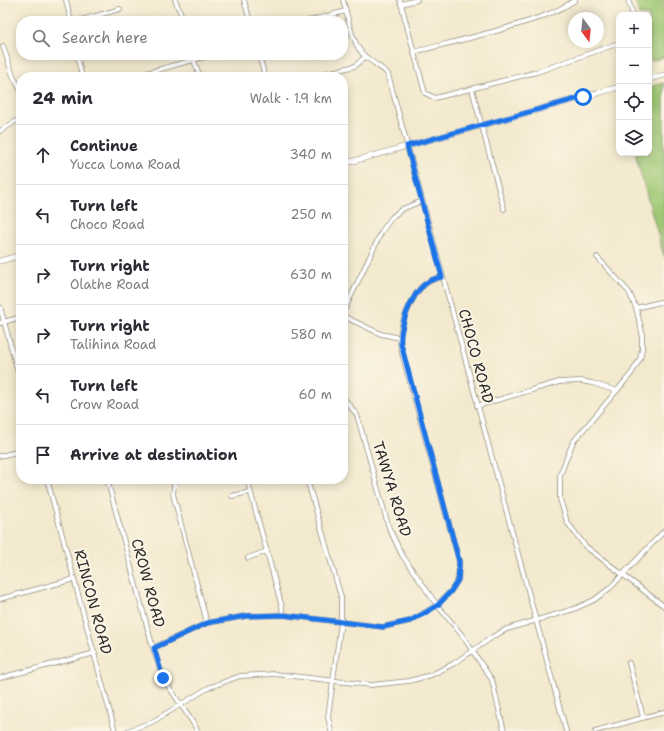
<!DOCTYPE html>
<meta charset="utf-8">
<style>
:root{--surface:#fff;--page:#f7f7f7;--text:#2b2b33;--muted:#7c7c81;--line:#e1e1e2}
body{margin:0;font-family:"Shantell Sans",sans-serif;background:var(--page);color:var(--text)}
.controls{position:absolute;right:12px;top:12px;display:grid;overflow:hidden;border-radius:8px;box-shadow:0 2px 10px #0003}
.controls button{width:36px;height:36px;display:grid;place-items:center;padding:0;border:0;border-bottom:1px solid var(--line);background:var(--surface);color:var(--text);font:20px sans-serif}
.compass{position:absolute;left:568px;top:12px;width:36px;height:36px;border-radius:50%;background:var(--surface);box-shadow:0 2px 10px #0003;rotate:165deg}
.stop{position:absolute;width:12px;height:12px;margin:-9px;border:3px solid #1a73e8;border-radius:50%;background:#fff}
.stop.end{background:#1a73e8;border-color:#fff;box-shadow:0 1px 4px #0008}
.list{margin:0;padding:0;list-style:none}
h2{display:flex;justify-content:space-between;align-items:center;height:52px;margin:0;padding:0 16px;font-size:17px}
h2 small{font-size:13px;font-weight:400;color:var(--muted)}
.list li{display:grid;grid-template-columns:26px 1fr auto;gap:12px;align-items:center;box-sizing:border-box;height:60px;padding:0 16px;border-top:1px solid var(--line)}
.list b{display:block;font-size:15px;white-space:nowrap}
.list p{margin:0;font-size:13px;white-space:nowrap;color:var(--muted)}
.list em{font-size:13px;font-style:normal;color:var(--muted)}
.icon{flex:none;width:22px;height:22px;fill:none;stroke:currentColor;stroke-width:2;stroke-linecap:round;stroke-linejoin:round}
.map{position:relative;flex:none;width:664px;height:731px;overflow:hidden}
.search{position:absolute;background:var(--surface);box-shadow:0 2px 10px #0003;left:16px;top:16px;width:332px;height:44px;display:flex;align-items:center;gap:10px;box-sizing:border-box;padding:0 14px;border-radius:16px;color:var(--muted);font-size:15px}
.panel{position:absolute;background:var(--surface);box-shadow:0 2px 10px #0003;left:16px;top:72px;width:332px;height:412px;border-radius:16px}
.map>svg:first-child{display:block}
</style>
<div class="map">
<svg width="664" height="731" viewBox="0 0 664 731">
<rect width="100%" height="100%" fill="#fcf5e5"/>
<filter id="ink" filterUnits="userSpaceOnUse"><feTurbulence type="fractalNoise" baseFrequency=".025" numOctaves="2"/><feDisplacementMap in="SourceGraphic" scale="8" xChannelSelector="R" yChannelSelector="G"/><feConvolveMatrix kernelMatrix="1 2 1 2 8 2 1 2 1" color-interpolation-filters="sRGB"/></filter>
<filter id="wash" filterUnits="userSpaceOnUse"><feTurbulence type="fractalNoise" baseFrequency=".012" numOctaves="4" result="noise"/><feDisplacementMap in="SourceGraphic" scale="16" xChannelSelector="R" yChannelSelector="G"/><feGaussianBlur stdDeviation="0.9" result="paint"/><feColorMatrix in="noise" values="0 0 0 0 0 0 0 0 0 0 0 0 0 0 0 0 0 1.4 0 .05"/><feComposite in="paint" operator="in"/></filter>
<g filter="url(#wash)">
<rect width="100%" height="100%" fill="#f3e9ce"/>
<g fill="#9fc874" stroke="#657a50">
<polygon points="635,0 664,0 664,57 651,61 649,54 649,15 639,15"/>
<polygon points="664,83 664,256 635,153 649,153 649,87"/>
</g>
</g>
<g filter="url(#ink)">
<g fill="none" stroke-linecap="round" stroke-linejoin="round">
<defs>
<g id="minor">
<polyline points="66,0 71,21"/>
<polyline points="175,0 184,21"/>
<polyline points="244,0 250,21"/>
<path d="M 343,0 C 348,17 352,46 366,57 C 373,63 381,67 388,74 L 566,731"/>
<polyline points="400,0 425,93 435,98 537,72 619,43"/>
<polyline points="628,0 633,15"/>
<polyline points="401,4 417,0"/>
<polyline points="78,21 120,9"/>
<polyline points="308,21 346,11"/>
<polyline points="3,46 13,76 21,91"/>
<path d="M 414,52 C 445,44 476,37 506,28 C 530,21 555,14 575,0"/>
<polyline points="77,55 82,77"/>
<polyline points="192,55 200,77"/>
<polyline points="259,55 265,77"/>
<polyline points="319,75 355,66 365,57"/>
<polyline points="132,77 211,55"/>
<polyline points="472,89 504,209"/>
<polyline points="0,131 21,118"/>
<polyline points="597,257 629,292 636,308 642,332 642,349 640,359 631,374 573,442 560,475 560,499 567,522 585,546 664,606"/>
<polyline points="0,307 21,383"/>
<polyline points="636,308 664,301"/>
<polyline points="343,313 382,231 392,217 402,209 422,201"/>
<polyline points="343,316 381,334 400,338"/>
<polyline points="0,323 21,317"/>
<polyline points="343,397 357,415 389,528 402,555 437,605 462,635 492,680 504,731"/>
<polyline points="477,406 559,382 581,381 592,383 617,391"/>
<polyline points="0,456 21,451"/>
<polyline points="47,479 115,731"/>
<polyline points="107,479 153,648 163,678 195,726 197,731"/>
<polyline points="175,479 173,494 207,623"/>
<polyline points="247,479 282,607 283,615"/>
<polyline points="307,479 341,597 341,622 328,717 331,731"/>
<polyline points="232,496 250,492"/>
<polyline points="248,558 267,551"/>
<polyline points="0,599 74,579"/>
<path d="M 153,648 L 207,623 L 246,616 L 283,615 L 383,627 L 410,621 L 437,605 L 451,591 L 458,580 L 459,567 L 459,561 L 402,353 C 401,348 400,342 400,337 C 401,322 413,293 425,284 C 430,280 436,278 442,277"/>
<polyline points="629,663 643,717"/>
<polyline points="0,678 95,653"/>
<polyline points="127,731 152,722 208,688 240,676 275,674 371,685 409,681 431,675 453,664 494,636 507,629 574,609 594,600 610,588 664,531"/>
<polyline points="595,731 664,712"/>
</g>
<g id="major">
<polyline points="649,79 664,75"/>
<polyline points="343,164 619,87"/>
<polyline points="0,261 21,255"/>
</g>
</defs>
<use href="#minor" stroke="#8f8a7c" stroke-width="5.5"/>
<use href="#major" stroke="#8f8a7c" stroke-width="6"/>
<use href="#minor" stroke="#fff" stroke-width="4"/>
<use href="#major" stroke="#fff" stroke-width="5"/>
</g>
</g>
<g fill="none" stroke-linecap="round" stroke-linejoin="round" filter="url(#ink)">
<path stroke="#1a73e8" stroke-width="5" d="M 163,678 L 154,648 L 207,623 L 246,616 L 283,615 L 383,627 L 410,621 L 423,614 L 438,605 L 451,591 L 458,580 L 459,567 L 459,561 L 401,344 C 399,327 411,295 425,284 C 430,280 436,278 442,277 L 407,146 L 583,97"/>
</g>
<g text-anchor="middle" stroke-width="4" stroke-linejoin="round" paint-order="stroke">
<g font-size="15" fill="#2b2b2b" stroke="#fcf5e5">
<text transform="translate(476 356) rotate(75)" y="5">CHOCO ROAD</text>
<text transform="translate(392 489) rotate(73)" y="5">TAWYA ROAD</text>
<text transform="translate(148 583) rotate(75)" y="5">CROW ROAD</text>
<text transform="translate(93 602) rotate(75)" y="5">RINCON ROAD</text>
</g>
</g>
</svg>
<div class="controls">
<button>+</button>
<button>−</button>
<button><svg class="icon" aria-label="locate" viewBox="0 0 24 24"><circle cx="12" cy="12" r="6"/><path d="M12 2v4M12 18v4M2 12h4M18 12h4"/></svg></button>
<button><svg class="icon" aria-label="layers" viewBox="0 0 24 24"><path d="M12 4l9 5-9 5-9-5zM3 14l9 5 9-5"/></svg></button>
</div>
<svg class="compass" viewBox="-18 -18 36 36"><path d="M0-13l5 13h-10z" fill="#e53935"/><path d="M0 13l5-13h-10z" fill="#7c7c81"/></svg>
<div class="stop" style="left:583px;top:97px"></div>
<div class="stop end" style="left:163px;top:678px"></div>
<div class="search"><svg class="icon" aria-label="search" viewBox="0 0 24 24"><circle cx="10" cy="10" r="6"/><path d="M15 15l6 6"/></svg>Search here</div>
<section class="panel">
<h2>24 min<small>Walk · 1.9 km</small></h2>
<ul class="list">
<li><svg class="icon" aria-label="ahead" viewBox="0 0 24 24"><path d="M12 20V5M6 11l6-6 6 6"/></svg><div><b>Continue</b><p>Yucca Loma Road</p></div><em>340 m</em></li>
<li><svg class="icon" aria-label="left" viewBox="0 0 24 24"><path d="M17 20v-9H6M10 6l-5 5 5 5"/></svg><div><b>Turn left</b><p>Choco Road</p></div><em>250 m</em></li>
<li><svg class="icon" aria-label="right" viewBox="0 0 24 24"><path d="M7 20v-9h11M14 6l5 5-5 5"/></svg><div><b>Turn right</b><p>Olathe Road</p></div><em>630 m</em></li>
<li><svg class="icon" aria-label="right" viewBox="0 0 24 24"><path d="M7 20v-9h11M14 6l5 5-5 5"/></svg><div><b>Turn right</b><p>Talihina Road</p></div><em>580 m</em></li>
<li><svg class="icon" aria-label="left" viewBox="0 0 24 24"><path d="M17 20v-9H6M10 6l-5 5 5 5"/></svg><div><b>Turn left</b><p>Crow Road</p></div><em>60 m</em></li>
<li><svg class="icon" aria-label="arrive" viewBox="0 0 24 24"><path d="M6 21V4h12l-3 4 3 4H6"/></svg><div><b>Arrive at destination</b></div></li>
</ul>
</section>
</div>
